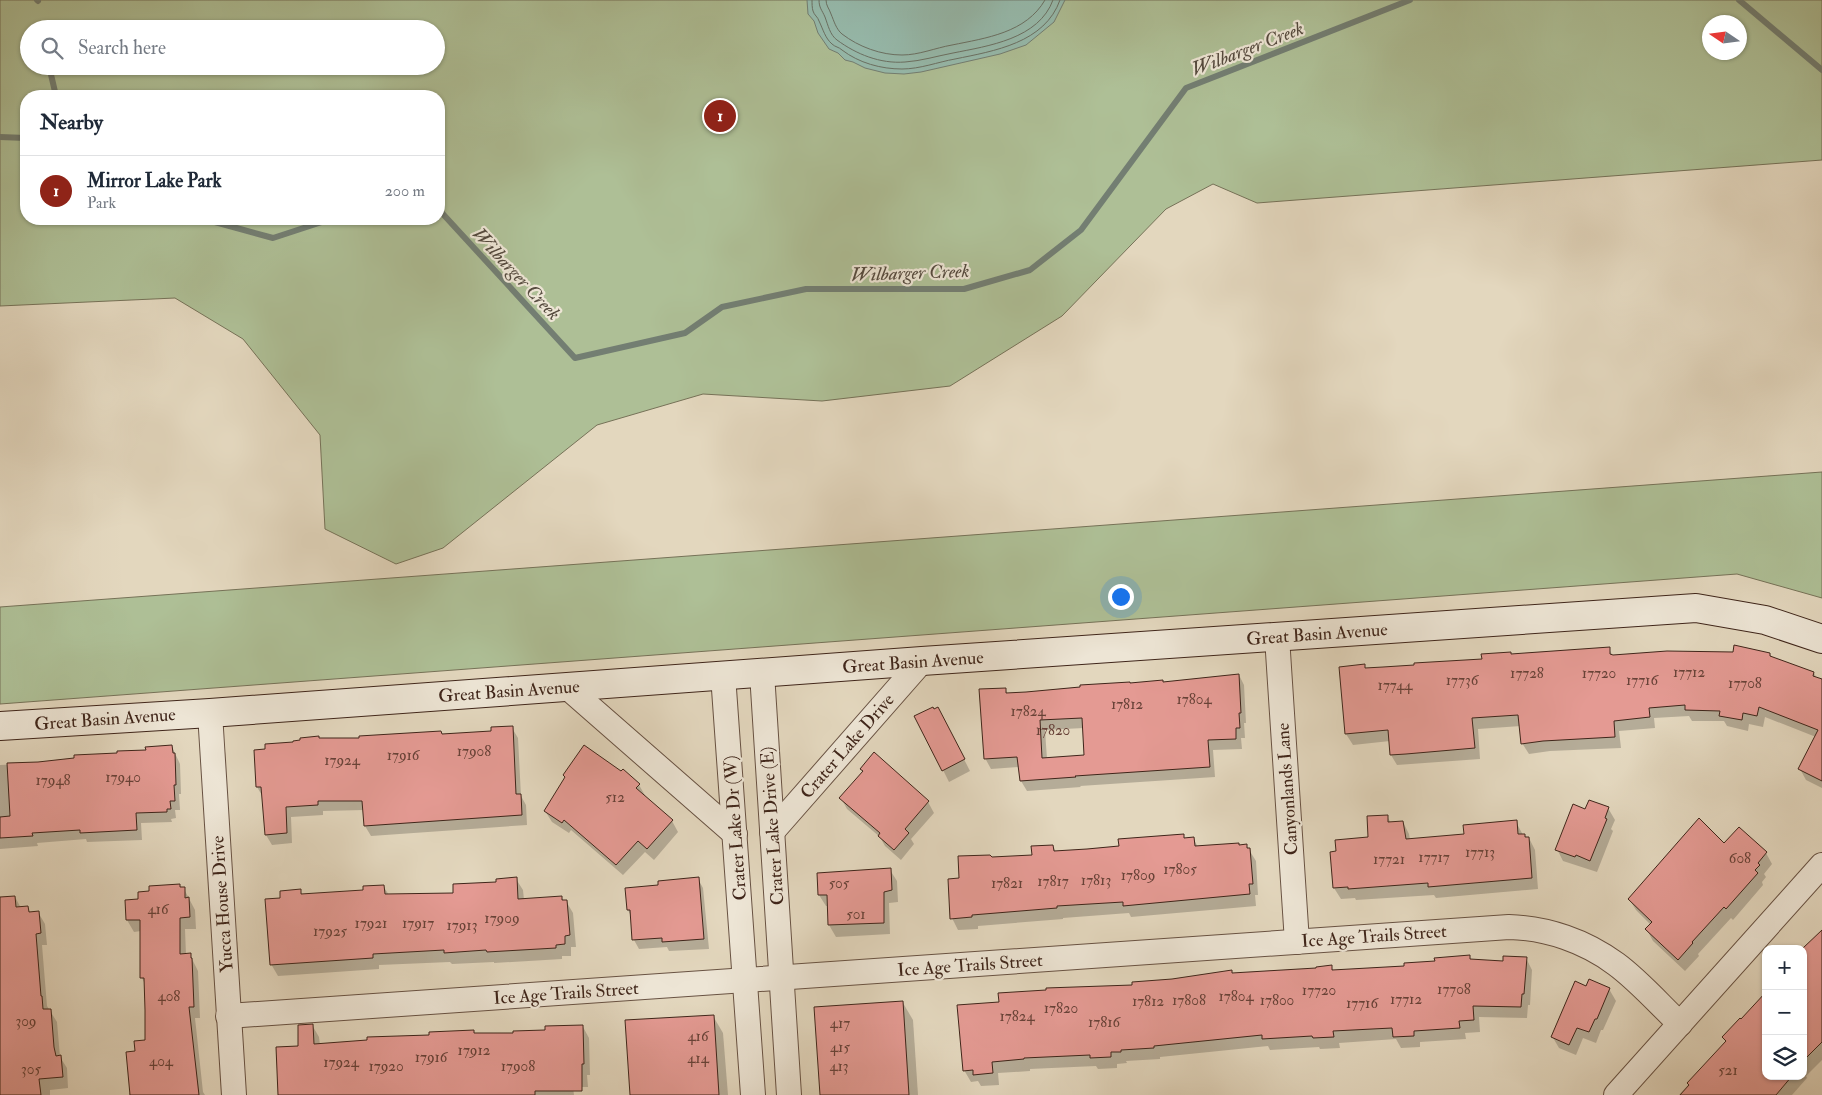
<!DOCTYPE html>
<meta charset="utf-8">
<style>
:root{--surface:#fff;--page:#f2f2f3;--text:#1f2937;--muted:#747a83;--line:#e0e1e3;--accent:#8f2418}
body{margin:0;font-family:"IM FELL Double Pica",serif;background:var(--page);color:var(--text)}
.controls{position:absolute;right:15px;bottom:15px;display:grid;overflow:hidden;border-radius:10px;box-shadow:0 1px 4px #0004}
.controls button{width:45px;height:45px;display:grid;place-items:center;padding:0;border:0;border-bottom:1px solid var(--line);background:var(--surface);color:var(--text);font:25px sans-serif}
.compass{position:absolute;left:1702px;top:15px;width:45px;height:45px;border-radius:50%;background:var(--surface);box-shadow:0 1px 4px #0004;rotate:283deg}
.you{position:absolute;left:1120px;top:596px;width:18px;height:18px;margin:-12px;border:4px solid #fff;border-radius:50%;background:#1a73e8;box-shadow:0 0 0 8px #1a73e833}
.badge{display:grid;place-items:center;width:32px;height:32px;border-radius:50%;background:var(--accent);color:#fff;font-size:16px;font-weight:700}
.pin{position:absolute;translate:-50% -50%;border:2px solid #fff;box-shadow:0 1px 5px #0006}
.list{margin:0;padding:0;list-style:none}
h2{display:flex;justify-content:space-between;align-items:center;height:65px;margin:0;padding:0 20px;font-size:21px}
h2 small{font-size:16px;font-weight:400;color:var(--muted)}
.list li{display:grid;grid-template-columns:32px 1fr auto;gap:15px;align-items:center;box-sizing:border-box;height:70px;padding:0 20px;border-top:1px solid var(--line)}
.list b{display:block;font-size:19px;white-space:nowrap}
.list p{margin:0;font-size:16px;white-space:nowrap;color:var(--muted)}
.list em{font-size:16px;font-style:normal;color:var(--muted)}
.icon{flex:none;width:28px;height:28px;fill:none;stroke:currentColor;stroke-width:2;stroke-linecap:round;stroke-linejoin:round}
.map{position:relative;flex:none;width:1822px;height:1095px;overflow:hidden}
.search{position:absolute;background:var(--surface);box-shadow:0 1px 4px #0004;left:20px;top:20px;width:425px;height:55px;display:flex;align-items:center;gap:12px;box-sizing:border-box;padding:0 18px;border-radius:28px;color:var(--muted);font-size:19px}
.panel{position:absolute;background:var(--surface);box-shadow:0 1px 4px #0004;left:20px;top:90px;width:425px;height:135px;border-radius:20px}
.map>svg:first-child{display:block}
</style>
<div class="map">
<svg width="1822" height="1095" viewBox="0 0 1822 1095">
<rect width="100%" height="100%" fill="#e3d7be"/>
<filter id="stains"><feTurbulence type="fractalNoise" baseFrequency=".004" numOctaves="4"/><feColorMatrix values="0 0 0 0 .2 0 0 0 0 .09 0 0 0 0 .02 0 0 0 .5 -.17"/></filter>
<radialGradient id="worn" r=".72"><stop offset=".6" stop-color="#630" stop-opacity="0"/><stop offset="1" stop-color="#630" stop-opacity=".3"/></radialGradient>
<g fill="#aebf96" stroke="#767258" fill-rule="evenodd">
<path d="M 0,0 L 1822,0 L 1822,160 L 1257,203 L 1213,184 L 1166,209 L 1062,316 L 950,386 L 822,401 L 703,394 L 597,425 L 443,548 L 396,564 L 325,529 L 320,435 L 243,339 L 175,298 L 0,306 ZM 1710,22 L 1740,22 L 1740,52 L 1710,52 ZM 29,29 L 436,29 L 436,66 L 29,66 ZM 26,96 L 439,96 L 439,219 L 26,219 Z"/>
<polygon points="1822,472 1822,598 1737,574 0,704 0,607"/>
</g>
<polygon fill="#96baac" stroke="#737e72" points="807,0 1065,0 1054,22 1026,45 1000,54 921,72 904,74 885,73 865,68 853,62 845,60 838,53 829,49 818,33 814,21 808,14"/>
<g fill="#0003" fill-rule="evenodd">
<polygon points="1609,649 1613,656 1770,654 1772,659 1814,673 1817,679 1822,680 1822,788 1806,780 1800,769 1816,737 1765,717 1763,727 1749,724 1748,731 1727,726 1724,721 1692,721 1689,716 1654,718 1655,728 1619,731 1621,748 1550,751 1529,754 1522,743 1521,726 1478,729 1480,759 1397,765 1391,755 1390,741 1353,745 1346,734 1364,665 1366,669 1483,660 1511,655"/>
<path d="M 1239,675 L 1244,685 L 1246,723 L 1244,723 L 1245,738 L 1241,738 L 1242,749 L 1213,750 L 1215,777 L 1080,786 L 1081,787 L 1027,791 L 1021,781 L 1019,767 L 991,769 L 985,758 L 1005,689 L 1008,694 L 1163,683 ZM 1084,728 L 1086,756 L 1047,759 L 1045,730 Z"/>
<polygon points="934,711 944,720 970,771 949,782 943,770"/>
<polygon points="512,728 518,738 521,796 526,805 527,825 371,836 365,826 364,810 323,811 323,815 291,817 292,843 272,845 266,835 263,797 257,787 319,740 493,732"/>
<polygon points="172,747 180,764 181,794 179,794 180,810 175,810 176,818 171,819 172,822 141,823 142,840 87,842 86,839 37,843 38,846 0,849 0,765 38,763"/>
<polygon points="874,754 928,802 934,813 911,839 914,844 901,860 885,846 880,837 847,809 841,798 863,773 861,769"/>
<polygon points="623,771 639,785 646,797 672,821 678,832 654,860 645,852 623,875 571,830 569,833 552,822 545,811 566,779 564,775 621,773"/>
<polygon points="1608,808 1615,820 1611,829 1613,831 1597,872 1563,861 1557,849 1586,811"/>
<polygon points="1387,816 1391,823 1403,822 1409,834 1410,840 1465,836 1516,822 1523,835 1529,838 1535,850 1538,889 1436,898 1434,895 1356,900 1355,898 1341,899 1334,888"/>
<polygon points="1183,836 1185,839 1193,838 1198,847 1246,845 1256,861 1258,895 1255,895 1256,906 1131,917 1129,913 1063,918 1063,919 978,926 978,929 958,930 952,918 961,879 992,858 1033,856 1053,846 1056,852 1120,847"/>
<polygon points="1724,845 1766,853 1772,864 1764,874 1766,877 1762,882 1763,885 1733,920 1731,918 1698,954 1699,956 1685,971 1653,941 1647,930 1651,925 1636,910 1629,899"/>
<polygon points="890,870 897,881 898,902 889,903 890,934 836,937 829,925 828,906 826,906 819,895"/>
<polygon points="516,879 523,890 524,900 561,897 564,901 566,901 573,913 576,947 571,947 571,956 562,956 562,959 494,963 494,962 452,964 450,962 379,965 379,969 278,976 271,964 282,899 300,891 303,895 364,892 383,886 389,895 455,894"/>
<polygon points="698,879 703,888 709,949 669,951 667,947 639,949 634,940 631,916 628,910 626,889 660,886"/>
<polygon points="180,886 182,889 184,889 195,910 196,929 185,929 186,955 190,955 198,971 200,1018 195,1018 203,1092 205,1095 129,1095 129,1093 131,1093 137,1053 147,1041 145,984 142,978 141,931 134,932 127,920 139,901"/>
<polygon points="15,897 21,908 28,908 30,913 38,912 45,924 47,945 42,945 47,1006 57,1022 60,1057 67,1068 68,1088 50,1090 50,1095 0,1095 0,898"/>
<polygon points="1822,933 1822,1060 1806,1076 1807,1078 1792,1095 1679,1095 1726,1042 1723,1037 1766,1076 1803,1076 1803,957"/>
<polygon points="1469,957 1472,961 1504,963 1526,958 1532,970 1530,1005 1528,1005 1527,1018 1479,1017 1480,1032 1465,1033 1466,1039 1420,1042 1420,1047 1401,1048 1396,1039 1339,1043 1340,1048 1320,1049 1319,1047 1270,1050 1268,1046 1160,1057 1160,1059 1126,1061 1127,1063 1117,1064 1117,1068 1098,1069 1096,1066 1030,1069 1030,1071 998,1073 999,1085 981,1086 978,1081 971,1082 964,1070 1000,1003 1231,971 1233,974 1317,969 1331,967 1334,971 1366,970 1436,963"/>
<polygon points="1587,988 1609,989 1616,1001 1603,1030 1601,1030 1596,1043 1583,1038 1576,1055 1559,1048 1552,1036"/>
<polygon points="903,1003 913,1020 918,1095 822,1095"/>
<polygon points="713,1016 723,1033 728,1095 631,1095"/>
<polygon points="312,1025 319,1037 320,1045 475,1035 514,1034 583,1027 589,1038 590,1075 587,1075 588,1087 573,1087 574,1095 280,1095 300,1047"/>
</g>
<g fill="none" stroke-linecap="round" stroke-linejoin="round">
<g stroke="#6a7063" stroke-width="1">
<path d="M 812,0 C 812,3 812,8 813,11 C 814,15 818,17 819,21 C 823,29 825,38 832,44 C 835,47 839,47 842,50 C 859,63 881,69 902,69 C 920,69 938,62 955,59 C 994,51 1045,43 1060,0"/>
<path d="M 819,0 C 819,8 822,10 825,17 C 828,25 830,35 837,40 C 856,54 880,64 905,62 C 921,61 937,56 953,53 C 988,46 1039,39 1053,0"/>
<path d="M 826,0 C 826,6 829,8 831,14 C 834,21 836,29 842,34 C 859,47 881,55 902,55 C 919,55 935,48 952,45 C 986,38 1026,33 1045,0"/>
</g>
<g stroke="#737e72" stroke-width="6">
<polyline points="37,0 38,1"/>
<polyline points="1739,0 1822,70"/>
<polyline points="49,66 56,96"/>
<polyline points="0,137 26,138"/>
<polyline points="442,213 575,358 685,333 722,307 806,289 964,289 1030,270 1081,230 1186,88 1410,0"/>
<polyline points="204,219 273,238 331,219"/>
</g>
</g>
<g fill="#e49a93" stroke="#3f251a" fill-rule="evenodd">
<polygon points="1734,645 1770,653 1770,656 1814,672 1813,676 1822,679 1822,781 1798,769 1818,730 1759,707 1757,716 1743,713 1742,720 1719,716 1720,711 1685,710 1685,705 1649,708 1650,717 1614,721 1615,737 1543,741 1521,744 1518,715 1472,718 1475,748 1406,754 1390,755 1388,730 1345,734 1339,667 1365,664 1365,668 1383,667 1414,665 1414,663 1482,659 1481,654 1511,652 1511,654 1610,647 1610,654 1613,655 1667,651 1733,652"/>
<path d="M 1239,674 L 1241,713 L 1239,713 L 1240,728 L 1236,728 L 1236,739 L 1208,740 L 1210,767 L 1075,776 L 1076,777 L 1020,781 L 1017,757 L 984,759 L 979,689 L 1006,688 L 1006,693 L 1026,692 L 1080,687 L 1080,685 L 1130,682 L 1130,683 L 1163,680 L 1163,682 ZM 1082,718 L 1084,755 L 1042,758 L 1040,720 Z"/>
<polygon points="933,707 934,709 938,707 965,759 942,771 914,716"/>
<polygon points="513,726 516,794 521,794 522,815 364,826 362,801 318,801 318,805 286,807 287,833 265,835 261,787 256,787 254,750 265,749 265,744 293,742 293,741 300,740 300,738 319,736 319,738 359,738 359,736 441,731 442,734 491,731 491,727"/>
<polygon points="172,745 173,753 175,753 176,785 174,785 175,801 170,801 171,809 167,809 167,812 136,813 137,830 80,833 80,830 32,833 33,836 0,838 0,817 10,816 7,763 38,762 74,758 74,755 117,753 117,751 146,750 145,747"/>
<polygon points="584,745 621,771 623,769 640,784 636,788 673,820 647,849 638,841 616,865 564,820 562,823 544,811 565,777 563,775"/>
<polygon points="874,752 929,801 905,829 909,833 894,850 878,836 880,833 839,798 863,771 860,769"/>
<polygon points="1589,800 1609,807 1605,818 1607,819 1590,861 1576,855 1575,857 1555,850 1573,804 1585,809"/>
<polygon points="1388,815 1388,822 1403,821 1406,839 1464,834 1463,825 1517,820 1518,834 1525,834 1525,837 1529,837 1532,878 1428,887 1428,883 1348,889 1348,887 1333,888 1330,852 1336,851 1335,840 1368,837 1367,816"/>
<polygon points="1699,818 1724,843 1739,827 1767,852 1758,863 1760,865 1755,870 1758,873 1726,909 1724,907 1692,942 1693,943 1678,960 1645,929 1652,922 1628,899"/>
<polygon points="1184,834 1184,838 1194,837 1195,846 1239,843 1239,845 1247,844 1247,848 1250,848 1253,884 1249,884 1250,894 1123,906 1123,902 1057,906 1057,908 972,915 972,917 950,919 948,879 959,878 958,856 990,855 992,857 1032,855 1031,846 1053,845 1054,851 1087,849 1119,846 1118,839"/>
<polygon points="891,868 892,890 884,892 884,923 828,925 827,895 818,895 817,873"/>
<polygon points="517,877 518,899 562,896 562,900 567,900 570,935 565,936 565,944 556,945 556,948 487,952 486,950 444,953 444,950 373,954 373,958 270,965 265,899 280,898 280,891 301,889 301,894 363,890 363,886 384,885 385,894 453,893 453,884 496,882 496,879"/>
<polygon points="699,877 704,939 662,942 662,938 632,940 630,910 627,910 625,888 658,885 658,881"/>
<polygon points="180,884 180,887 185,887 185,898 189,897 190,917 180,918 180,954 191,953 191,958 192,958 194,1007 189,1007 199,1095 130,1095 126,1052 135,1051 134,1041 145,1040 145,1010 144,978 140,978 140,920 126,920 125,900 138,899 138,892 149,891 149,886"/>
<polygon points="15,896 16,907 28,906 29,912 39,911 41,933 36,934 41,996 42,996 43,1009 51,1009 54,1047 56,1056 61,1055 63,1077 39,1079 41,1095 0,1095 0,897"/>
<polygon points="1822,930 1822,1042 1803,1061 1803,948"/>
<polygon points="1470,955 1470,959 1503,961 1503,956 1527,957 1524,994 1522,994 1521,1007 1473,1006 1474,1020 1459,1021 1460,1028 1414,1031 1414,1036 1393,1037 1392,1028 1333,1031 1334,1037 1313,1038 1312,1036 1262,1039 1262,1035 1154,1046 1154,1048 1121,1050 1121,1052 1111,1052 1111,1057 1090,1058 1090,1055 1024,1058 1024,1059 992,1062 993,1073 973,1075 973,1070 963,1071 957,1005 999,1002 998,993 1046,990 1046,988 1132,985 1132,982 1172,979 1232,970 1232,973 1316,968 1316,967 1332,965 1332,970 1404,966 1404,963 1435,961 1434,958"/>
<polygon points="1589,979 1610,988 1597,1019 1595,1019 1589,1032 1577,1028 1569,1045 1551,1037 1575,981 1586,986"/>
<polygon points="1766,992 1766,1076 1792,1076 1776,1095 1680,1095 1689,1085 1687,1083 1726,1041 1722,1037 1740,1018 1741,1019"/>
<polygon points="903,1001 909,1095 820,1095 814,1007"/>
<polygon points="714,1015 719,1095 630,1095 625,1020"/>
<polygon points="313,1024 314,1044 367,1040 367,1037 429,1035 429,1032 474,1030 474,1033 513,1033 513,1031 545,1030 545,1026 583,1025 584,1064 582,1064 582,1091 535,1091 535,1095 278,1095 276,1047 298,1046 298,1025"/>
</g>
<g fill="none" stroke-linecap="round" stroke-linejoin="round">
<defs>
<g id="street">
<polyline points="1277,637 1297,942"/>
<polyline points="762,673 789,1095"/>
<polyline points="723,675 753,1095"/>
<polyline points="567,687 735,834"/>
<polyline points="210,713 234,1095"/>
<polyline points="772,832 922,661"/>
<path d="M 228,1016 L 1509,927 C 1547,928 1585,941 1616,964 C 1638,980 1660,1005 1680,1024"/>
<polyline points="1616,1095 1822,865"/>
</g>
<polyline id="secondary" points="0,726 210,713 922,661 1696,608 1765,620 1822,639"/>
</defs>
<use href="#street" stroke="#685243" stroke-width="26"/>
<use href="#secondary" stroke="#3f251a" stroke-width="30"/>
<use href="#street" stroke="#ede5d5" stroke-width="24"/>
<use href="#secondary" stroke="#ede5d5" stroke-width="28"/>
</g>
<g text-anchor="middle" stroke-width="4.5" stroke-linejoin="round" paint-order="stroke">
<g font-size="15" fill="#684238">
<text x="1689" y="677">17712</text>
<text x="1527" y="678">17728</text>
<text x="1599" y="678">17720</text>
<text x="1462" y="685">17736</text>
<text x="1642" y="685">17716</text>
<text x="1745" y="688">17708</text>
<text x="1395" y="690">17744</text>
<text x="1194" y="704">17804</text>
<text x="1127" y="709">17812</text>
<text x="1028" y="716">17824</text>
<text x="1053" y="735">17820</text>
<text x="474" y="756">17908</text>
<text x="403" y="760">17916</text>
<text x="342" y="765">17924</text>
<text x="123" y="782">17940</text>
<text x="53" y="785">17948</text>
<text x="615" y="802">512</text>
<text x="1480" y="857">17713</text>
<text x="1434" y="862">17717</text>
<text x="1740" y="863">608</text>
<text x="1389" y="864">17721</text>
<text x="1180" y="874">17805</text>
<text x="1138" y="880">17809</text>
<text x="1096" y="885">17813</text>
<text x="1053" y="886">17817</text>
<text x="839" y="888">505</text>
<text x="1007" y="888">17821</text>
<text x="158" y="914">416</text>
<text x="856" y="919">501</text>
<text x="502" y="923">17909</text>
<text x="371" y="928">17921</text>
<text x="418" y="928">17917</text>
<text x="462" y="930">17913</text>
<text x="330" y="936">17925</text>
<text x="1454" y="994">17708</text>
<text x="1319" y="995">17720</text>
<text x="169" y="1001">408</text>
<text x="1236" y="1001">17804</text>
<text x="1406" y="1004">17712</text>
<text x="1189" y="1005">17808</text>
<text x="1277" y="1005">17800</text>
<text x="1148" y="1006">17812</text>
<text x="1362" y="1008">17716</text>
<text x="1061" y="1013">17820</text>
<text x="1017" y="1021">17824</text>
<text x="26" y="1026">309</text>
<text x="1104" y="1027">17816</text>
<text x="840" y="1028">417</text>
<text x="698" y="1041">416</text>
<text x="840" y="1052">415</text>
<text x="474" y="1055">17912</text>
<text x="431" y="1062">17916</text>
<text x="698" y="1063">414</text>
<text x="161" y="1066">404</text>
<text x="341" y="1067">17924</text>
<text x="386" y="1071">17920</text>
<text x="518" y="1071">17908</text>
<text x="839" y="1071">413</text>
<text x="31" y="1074">305</text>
<text x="1728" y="1075">521</text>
</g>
<g font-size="18" fill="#3f251a" stroke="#ede5d5">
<text transform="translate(1317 634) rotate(-4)" y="6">Great Basin Avenue</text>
<text transform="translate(913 662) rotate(-4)" y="6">Great Basin Avenue</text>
<text transform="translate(509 691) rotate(-4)" y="6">Great Basin Avenue</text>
<text transform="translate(105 719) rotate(-4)" y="6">Great Basin Avenue</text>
<text transform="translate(847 746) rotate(-49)" y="6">Crater Lake Drive</text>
<text transform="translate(1287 789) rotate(-94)" y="6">Canyonlands Lane</text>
<text transform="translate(772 826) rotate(-94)" y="6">Crater Lake Drive (E)</text>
<text transform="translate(735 828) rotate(-94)" y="6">Crater Lake Dr (W)</text>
<text transform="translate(222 904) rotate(-94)" y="6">Yucca House Drive</text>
<text transform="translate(1374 936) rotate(-4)" y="6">Ice Age Trails Street</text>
<text transform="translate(970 965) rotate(-4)" y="6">Ice Age Trails Street</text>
<text transform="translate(566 993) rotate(-4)" y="6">Ice Age Trails Street</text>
</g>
<g font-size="19" font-style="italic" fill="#554a3e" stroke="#ede5d5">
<text transform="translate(1247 48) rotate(-21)" y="7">Wilbarger Creek</text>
<text transform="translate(910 272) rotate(-2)" y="7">Wilbarger Creek</text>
<text transform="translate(517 273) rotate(47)" y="7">Wilbarger Creek</text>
</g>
</g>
<rect width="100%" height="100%" filter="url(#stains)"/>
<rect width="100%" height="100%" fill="url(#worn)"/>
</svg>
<div class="controls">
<button>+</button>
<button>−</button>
<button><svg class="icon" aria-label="layers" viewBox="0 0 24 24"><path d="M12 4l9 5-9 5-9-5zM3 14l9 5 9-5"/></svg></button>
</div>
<svg class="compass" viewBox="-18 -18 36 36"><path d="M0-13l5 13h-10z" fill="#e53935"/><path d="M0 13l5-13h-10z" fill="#747a83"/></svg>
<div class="you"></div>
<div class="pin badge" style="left:720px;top:116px">1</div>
<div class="search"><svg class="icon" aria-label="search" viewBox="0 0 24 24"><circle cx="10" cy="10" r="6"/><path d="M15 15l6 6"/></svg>Search here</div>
<section class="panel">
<h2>Nearby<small></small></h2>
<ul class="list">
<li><span class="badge">1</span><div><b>Mirror Lake Park</b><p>Park</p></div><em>200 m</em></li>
</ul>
</section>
</div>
